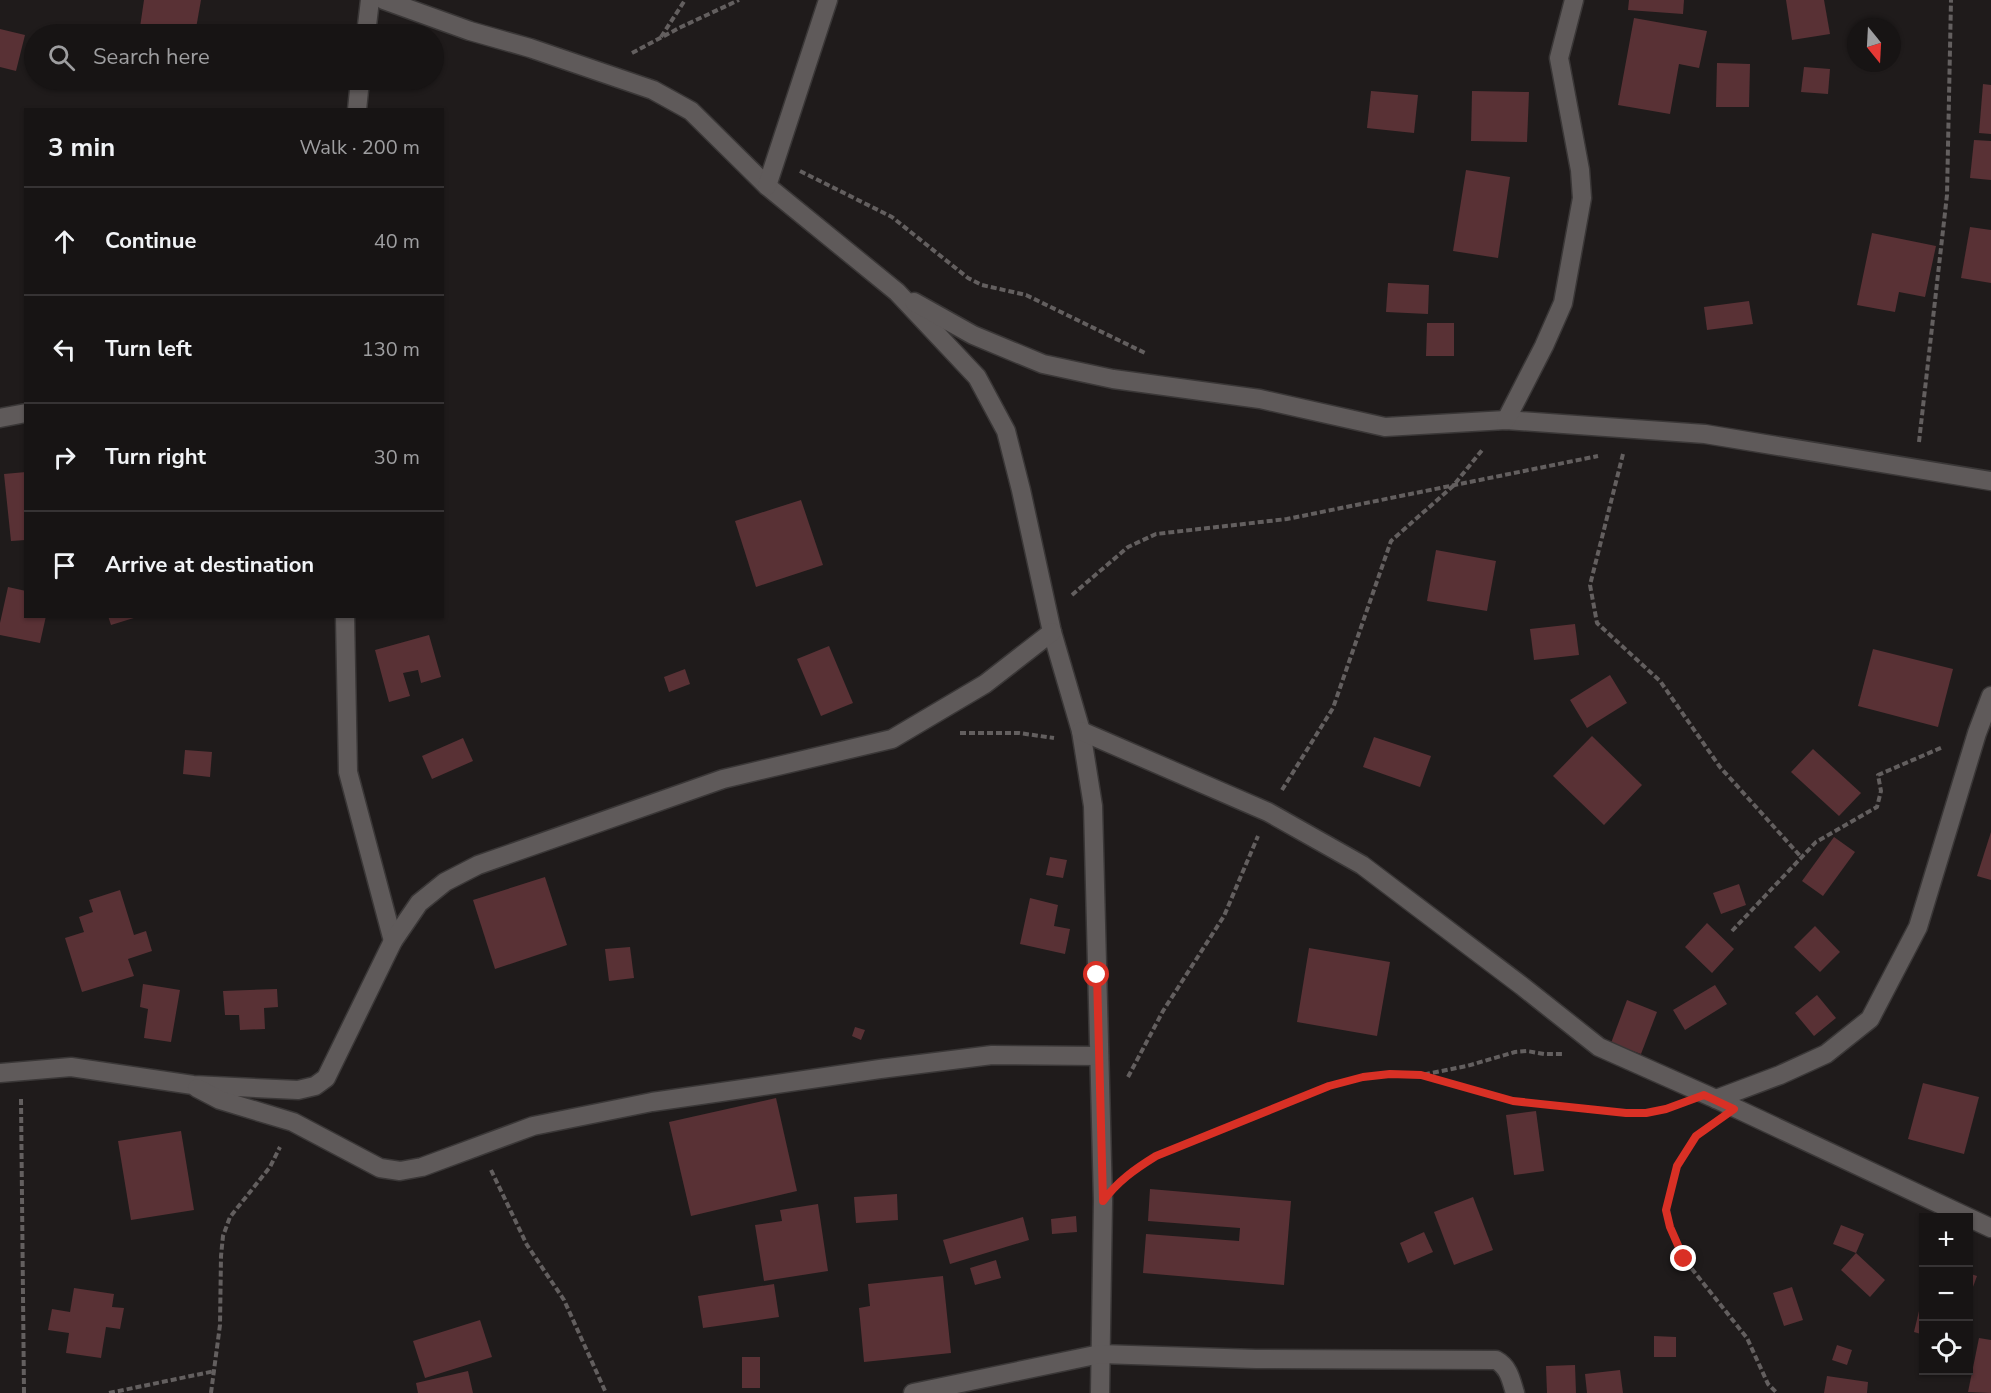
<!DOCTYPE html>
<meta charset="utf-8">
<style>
:root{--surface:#171414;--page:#201d1d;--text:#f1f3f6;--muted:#9e9ea0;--line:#363334}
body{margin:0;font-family:"Nunito Sans",sans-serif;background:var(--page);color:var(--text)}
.controls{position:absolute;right:18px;bottom:18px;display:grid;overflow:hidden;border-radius:0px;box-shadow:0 2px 4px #0004}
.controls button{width:54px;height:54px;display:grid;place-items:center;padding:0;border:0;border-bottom:2px solid var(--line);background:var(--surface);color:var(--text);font:30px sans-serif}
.compass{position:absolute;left:1847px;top:18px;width:54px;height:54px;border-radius:50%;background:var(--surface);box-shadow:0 2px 4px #0004;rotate:162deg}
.stop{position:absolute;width:18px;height:18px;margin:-14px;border:4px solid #d93025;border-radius:50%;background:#fff}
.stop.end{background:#d93025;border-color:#fff;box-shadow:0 2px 6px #0008}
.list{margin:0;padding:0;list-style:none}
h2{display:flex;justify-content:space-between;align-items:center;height:78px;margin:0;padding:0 24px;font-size:26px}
h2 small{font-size:20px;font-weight:400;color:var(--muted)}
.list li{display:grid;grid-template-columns:39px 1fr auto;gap:18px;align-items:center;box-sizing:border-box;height:108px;padding:0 24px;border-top:2px solid var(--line)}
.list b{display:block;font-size:22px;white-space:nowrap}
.list em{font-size:20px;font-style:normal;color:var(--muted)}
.icon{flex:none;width:33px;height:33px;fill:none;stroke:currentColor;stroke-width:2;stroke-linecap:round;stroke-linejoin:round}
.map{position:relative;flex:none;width:1991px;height:1393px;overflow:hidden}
.search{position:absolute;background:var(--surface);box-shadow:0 2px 4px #0004;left:24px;top:24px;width:420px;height:66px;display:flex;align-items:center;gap:15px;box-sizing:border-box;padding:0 21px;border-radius:33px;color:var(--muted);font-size:22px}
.panel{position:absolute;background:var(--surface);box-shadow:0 2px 4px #0004;left:24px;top:108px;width:420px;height:510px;border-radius:0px}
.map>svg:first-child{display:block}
</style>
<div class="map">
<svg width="1991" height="1393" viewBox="0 0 1991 1393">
<rect width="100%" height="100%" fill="#1f1b1b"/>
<g fill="#593135">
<polygon points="144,0 201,0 195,34 139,34"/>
<polygon points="1629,0 1684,0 1683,14 1628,10"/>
<polygon points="1786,0 1824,0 1830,34 1792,40"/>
<polygon points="1634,18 1707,31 1699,68 1679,64 1670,114 1618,105"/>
<polygon points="0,29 25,35 16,71 0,67"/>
<polygon points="1717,63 1750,64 1749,107 1716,107"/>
<polygon points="1804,67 1830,69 1828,94 1801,92"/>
<polygon points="1983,84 1991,85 1991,134 1979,133"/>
<polygon points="1371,91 1418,95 1414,133 1367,128"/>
<polygon points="1472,91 1529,92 1527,142 1471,141"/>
<polygon points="1974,140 1991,141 1991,180 1970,178"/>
<polygon points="1466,170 1510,177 1498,258 1453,251"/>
<polygon points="1970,227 1991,230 1991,283 1961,278"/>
<polygon points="1872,233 1936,246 1925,297 1899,292 1895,312 1857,305"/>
<polygon points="1388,283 1429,285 1428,314 1386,312"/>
<polygon points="1749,301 1753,324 1707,330 1704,307"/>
<polygon points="1427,323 1454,323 1454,356 1426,356"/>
<polygon points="26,472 26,540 11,541 4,474"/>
<polygon points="801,500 823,565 756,587 735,521"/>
<polygon points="1436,550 1496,561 1487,611 1427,601"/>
<polygon points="8,587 26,591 26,616 46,616 40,643 0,635 0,623"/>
<polygon points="108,616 137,616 137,617 111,625"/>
<polygon points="1575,624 1579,655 1534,660 1530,629"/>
<polygon points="429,635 441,677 421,683 418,670 403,673 410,696 389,702 375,650"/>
<polygon points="829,646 853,703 821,716 797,659"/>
<polygon points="1873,649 1953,669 1938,727 1858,706"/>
<polygon points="685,669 690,684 669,692 664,677"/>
<polygon points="1610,675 1627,703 1587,728 1570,700"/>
<polygon points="1592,736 1642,785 1604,825 1553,776"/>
<polygon points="1374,737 1431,756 1420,787 1363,767"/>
<polygon points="463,738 473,761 432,779 422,756"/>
<polygon points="1813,749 1861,793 1839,816 1791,772"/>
<polygon points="185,750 212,752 210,777 183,774"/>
<polygon points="1991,832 1991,880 1977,876"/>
<polygon points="1834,837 1855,852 1823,896 1802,881"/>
<polygon points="1050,857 1067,860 1063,878 1046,875"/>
<polygon points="545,877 567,945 495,969 473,900"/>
<polygon points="1739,884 1746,905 1721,914 1713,893"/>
<polygon points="120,890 134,935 146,931 152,951 128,959 134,976 82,992 65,938 84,932 79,917 93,912 89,900"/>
<polygon points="1030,898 1058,905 1054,926 1070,929 1065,954 1020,944"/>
<polygon points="1707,923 1734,949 1712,973 1685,947"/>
<polygon points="1815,926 1840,952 1820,972 1794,947"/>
<polygon points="630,947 634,978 609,981 605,949"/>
<polygon points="1309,948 1390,962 1377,1036 1297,1022"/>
<polygon points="143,984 180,990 171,1042 144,1038 148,1009 140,1007"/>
<polygon points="1715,985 1727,1004 1685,1030 1673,1010"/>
<polygon points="277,989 278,1007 264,1008 265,1029 240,1030 239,1015 225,1015 223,991"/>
<polygon points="1817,995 1836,1018 1814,1036 1795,1013"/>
<polygon points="1627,1000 1657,1012 1641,1054 1611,1043"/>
<polygon points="855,1027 865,1030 861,1040 852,1036"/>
<polygon points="1923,1083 1979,1097 1964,1154 1908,1139"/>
<polygon points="776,1098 797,1191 691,1216 669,1122"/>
<polygon points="1536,1111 1544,1171 1514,1175 1506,1115"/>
<polygon points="181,1131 194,1210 131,1220 118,1141"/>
<polygon points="1150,1189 1291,1201 1284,1285 1143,1273 1146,1234 1239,1241 1240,1228 1148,1221"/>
<polygon points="897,1194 898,1220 856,1223 854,1197"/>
<polygon points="1473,1197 1493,1250 1454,1265 1434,1212"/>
<polygon points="818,1204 828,1271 764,1281 755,1225 782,1221 780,1210"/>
<polygon points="1076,1216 1077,1232 1052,1234 1051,1219"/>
<polygon points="1023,1217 1029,1240 950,1264 943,1240"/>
<polygon points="1841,1225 1864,1234 1856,1253 1833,1244"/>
<polygon points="1424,1232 1433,1252 1408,1263 1400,1243"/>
<polygon points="1856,1253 1885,1280 1870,1297 1841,1270"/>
<polygon points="996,1260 1001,1278 975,1285 970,1268"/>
<polygon points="1968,1273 1977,1276 1970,1295 1968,1294"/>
<polygon points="943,1276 951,1353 864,1362 859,1308 870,1306 868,1284"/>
<polygon points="774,1284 779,1317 703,1328 698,1296"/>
<polygon points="1792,1287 1803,1320 1784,1326 1773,1293"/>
<polygon points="74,1288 114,1294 112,1307 124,1308 120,1329 106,1327 101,1358 66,1353 69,1333 48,1330 52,1309 70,1312"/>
<polygon points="1919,1311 1924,1313 1924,1335 1914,1332"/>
<polygon points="480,1320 492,1357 425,1378 413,1341"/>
<polygon points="1654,1336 1676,1337 1676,1357 1654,1357"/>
<polygon points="1979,1338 1991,1340 1991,1393 1968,1392"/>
<polygon points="1837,1345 1852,1350 1847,1365 1832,1360"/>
<rect x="742" y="1357" width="18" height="31"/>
<polygon points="1575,1365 1576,1393 1547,1393 1546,1366"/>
<polygon points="1620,1370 1623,1393 1587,1393 1585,1374"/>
<polygon points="468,1371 473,1393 418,1393 416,1383"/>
<polygon points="1827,1376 1868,1382 1867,1393 1824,1393"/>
</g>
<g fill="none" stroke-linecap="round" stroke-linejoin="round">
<defs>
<g id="minor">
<polyline points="384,0 470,31 530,48 653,90 691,111 767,186 897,292 977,377 1006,431 1021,490 1052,632 1081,731 1093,806 1103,1201 1100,1393"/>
<polyline points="366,34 370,0"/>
<polyline points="357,110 360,80"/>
<polyline points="767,186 828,0"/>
<polyline points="914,302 973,335 1043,364 1113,379 1260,399 1385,427 1506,420 1705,434 1991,481"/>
<polyline points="0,418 26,413"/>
<polyline points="1506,420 1544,346 1563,303 1582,198 1580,170 1559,58 1574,0"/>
<polyline points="345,616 348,772 393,941"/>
<polyline points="1081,731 1268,812 1362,865 1522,986 1599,1047 1716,1099 1991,1228"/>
<polyline points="0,1073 71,1067 193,1085 298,1090 315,1086 326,1078 393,941 419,903 445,882 478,865 723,779 892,739 985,684 1052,632"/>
<polyline points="197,1088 220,1100 293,1122 380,1168 400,1171 422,1167 533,1126 652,1102 880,1069 992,1055 1099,1056"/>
<polyline points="1716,1099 1780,1075 1826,1054 1870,1019 1918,927 1977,733 1991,696"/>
<path d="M 913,1393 L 1100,1354 L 1256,1359 L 1496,1360 C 1509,1367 1511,1380 1515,1393"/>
</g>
</defs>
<use href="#minor" stroke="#3a3737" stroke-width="21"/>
<g stroke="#635f5f" stroke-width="4" stroke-dasharray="6 3" stroke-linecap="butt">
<polyline points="661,37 685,0"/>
<polyline points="632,53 681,27 739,0"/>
<polyline points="800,171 892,217 968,278 982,285 1026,295 1145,353"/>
<polyline points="1919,442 1947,195 1951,0"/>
<polyline points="1623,454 1590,585 1597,623 1660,681 1720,767 1802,858"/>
<polyline points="1072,595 1128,547 1156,534 1287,519 1598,456"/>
<polyline points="960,733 1019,733 1054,738"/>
<polyline points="1282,790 1333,708 1391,541 1453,486 1483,449"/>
<polyline points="1732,931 1816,842 1877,807 1881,791 1878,775 1943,747"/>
<polyline points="1424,1075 1513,1101 1626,1113 1645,1113 1670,1108"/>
<polyline points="1128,1077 1163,1011 1224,916 1258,836"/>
<polyline points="21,1099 24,1393"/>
<polyline points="1709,1126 1696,1136 1677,1166 1666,1210 1670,1227 1684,1259 1747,1338 1768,1384 1777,1393"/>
<polyline points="491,1170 527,1245 564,1300 606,1393"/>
<polyline points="1129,1173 1156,1156 1329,1086 1363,1077 1390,1074 1421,1075 1467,1066 1515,1052 1527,1051 1544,1054 1563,1054"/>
<polyline points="109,1393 215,1371"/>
<polyline points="211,1393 220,1325 221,1256 223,1236 230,1217 270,1167 280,1147"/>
</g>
<use href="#minor" stroke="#5f5a5a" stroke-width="18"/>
</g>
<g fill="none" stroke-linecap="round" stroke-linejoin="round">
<path stroke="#d93025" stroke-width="8" d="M 1097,975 L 1103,1201 C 1118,1181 1135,1169 1156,1156 L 1329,1086 L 1363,1077 L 1390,1074 L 1421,1075 L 1513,1101 L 1626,1113 L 1646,1113 L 1666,1109 L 1704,1095 L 1734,1109 L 1696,1136 L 1677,1166 L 1666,1210 L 1670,1227 L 1684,1259"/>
</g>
</svg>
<div class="controls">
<button>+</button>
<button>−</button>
<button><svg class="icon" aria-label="locate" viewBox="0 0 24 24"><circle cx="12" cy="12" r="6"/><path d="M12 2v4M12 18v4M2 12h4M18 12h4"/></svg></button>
</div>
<svg class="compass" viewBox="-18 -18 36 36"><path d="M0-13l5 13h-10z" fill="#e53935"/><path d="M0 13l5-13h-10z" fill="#9e9ea0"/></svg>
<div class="stop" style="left:1097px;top:975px"></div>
<div class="stop end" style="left:1684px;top:1259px"></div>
<div class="search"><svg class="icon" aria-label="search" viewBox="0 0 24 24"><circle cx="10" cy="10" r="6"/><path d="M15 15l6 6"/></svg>Search here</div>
<section class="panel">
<h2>3 min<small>Walk · 200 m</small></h2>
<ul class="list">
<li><svg class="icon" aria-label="ahead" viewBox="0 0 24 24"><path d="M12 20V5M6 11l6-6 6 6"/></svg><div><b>Continue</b></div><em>40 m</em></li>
<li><svg class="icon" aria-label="left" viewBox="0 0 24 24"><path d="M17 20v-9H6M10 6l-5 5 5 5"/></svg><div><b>Turn left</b></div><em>130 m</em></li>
<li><svg class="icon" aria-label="right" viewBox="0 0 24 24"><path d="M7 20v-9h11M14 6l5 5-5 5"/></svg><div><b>Turn right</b></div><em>30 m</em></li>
<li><svg class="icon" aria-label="arrive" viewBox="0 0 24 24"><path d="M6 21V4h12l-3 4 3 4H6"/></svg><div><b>Arrive at destination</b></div></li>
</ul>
</section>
</div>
